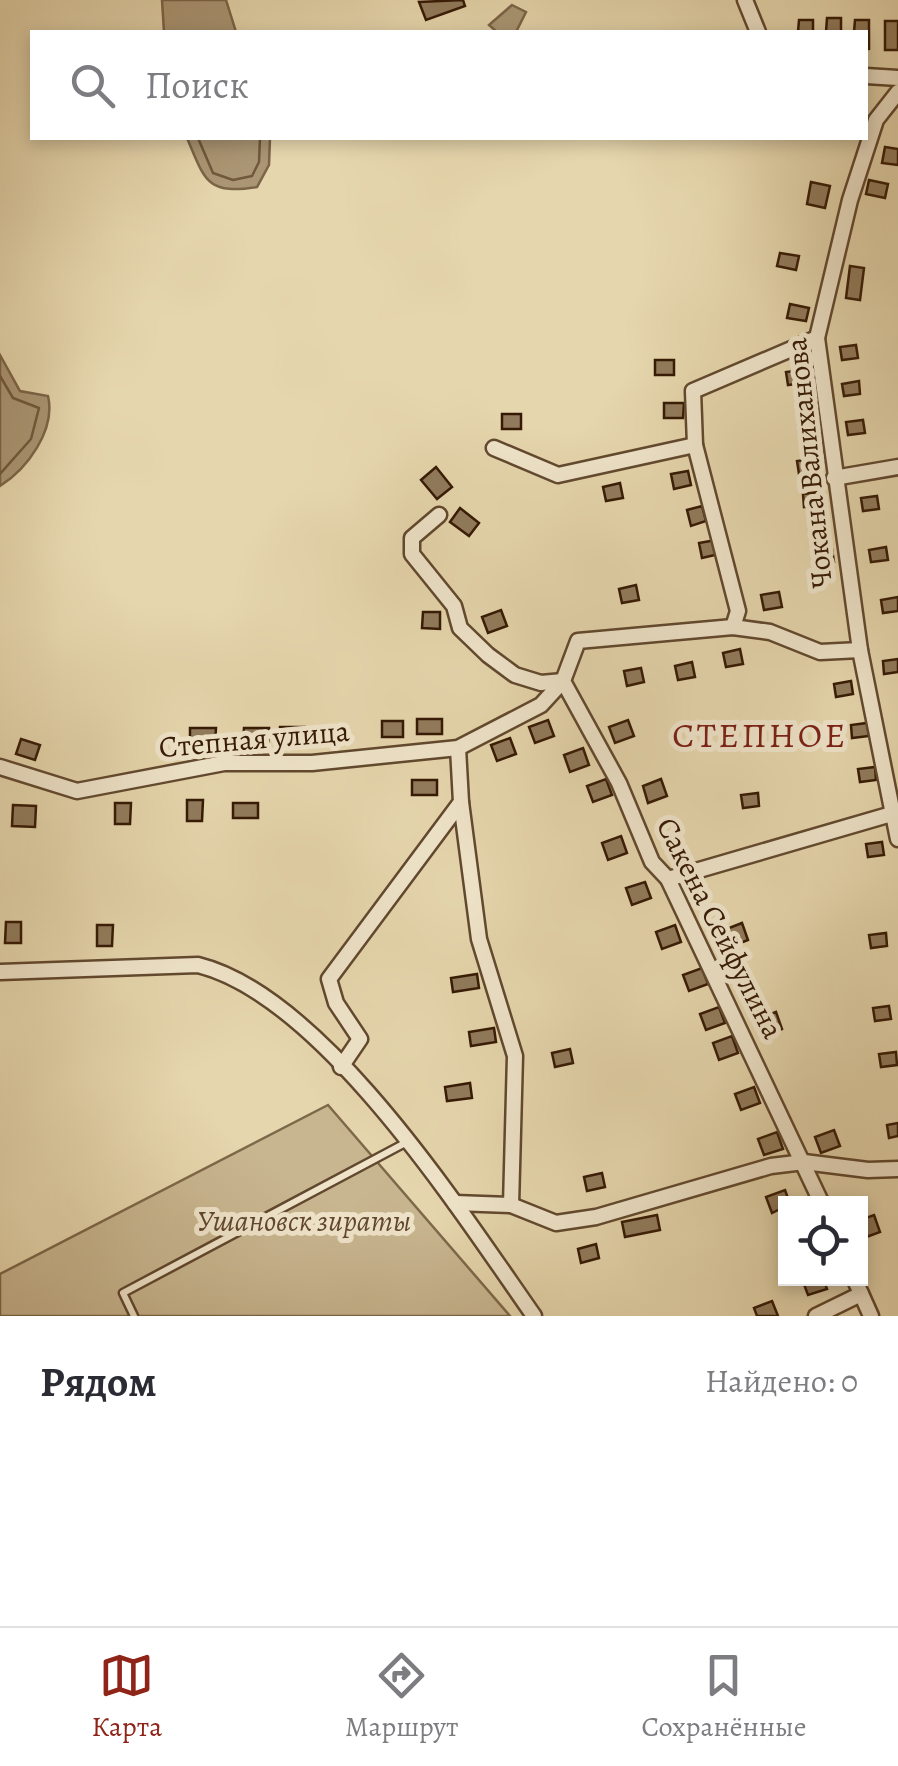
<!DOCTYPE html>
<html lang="ru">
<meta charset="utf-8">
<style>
:root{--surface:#fff;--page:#f7f7f7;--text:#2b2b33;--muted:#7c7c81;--line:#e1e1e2;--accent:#8f2418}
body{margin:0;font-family:Alegreya,serif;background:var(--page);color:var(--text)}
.controls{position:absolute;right:30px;bottom:30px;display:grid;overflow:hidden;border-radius:0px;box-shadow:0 5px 15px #0003}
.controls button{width:90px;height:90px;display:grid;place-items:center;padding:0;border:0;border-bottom:2px solid var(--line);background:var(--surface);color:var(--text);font:50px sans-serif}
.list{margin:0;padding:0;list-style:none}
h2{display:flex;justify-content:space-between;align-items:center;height:130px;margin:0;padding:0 40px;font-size:42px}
h2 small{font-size:32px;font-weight:400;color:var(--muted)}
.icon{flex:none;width:55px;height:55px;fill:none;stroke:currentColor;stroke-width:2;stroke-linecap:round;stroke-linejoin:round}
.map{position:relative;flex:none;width:898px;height:1316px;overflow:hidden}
.search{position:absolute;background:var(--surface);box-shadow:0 5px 15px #0003;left:30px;right:30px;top:30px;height:110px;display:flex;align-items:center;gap:25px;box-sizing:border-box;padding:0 35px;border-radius:0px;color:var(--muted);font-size:38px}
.sheet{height:310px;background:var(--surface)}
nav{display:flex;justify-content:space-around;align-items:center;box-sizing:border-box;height:140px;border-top:2px solid var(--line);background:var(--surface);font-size:28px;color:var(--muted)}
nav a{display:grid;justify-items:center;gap:5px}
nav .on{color:var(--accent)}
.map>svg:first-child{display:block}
</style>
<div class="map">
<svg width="898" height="1316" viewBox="0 0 898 1316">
<rect width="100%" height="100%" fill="#e6d6ad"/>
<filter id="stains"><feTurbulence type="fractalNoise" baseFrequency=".002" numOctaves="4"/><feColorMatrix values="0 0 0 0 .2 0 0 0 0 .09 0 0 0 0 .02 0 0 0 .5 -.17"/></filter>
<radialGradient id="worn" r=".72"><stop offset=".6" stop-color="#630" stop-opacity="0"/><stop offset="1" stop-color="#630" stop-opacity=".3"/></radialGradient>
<polygon fill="#c8b690" stroke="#7e684a" stroke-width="2.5" points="328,1105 510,1316 0,1316 0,1274"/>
<g fill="#aa9674" stroke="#7b6447" stroke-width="2.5">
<polygon points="162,0 226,0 236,32 164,32"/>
<polygon points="512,5 526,12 516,32 497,32 489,25"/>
<path d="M 187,138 L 270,138 L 269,165 L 257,187 C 206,195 205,180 187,138 Z"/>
<path d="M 0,355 L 20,391 L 48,396 C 56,430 27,469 0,486 Z"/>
</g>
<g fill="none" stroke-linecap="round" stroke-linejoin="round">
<g stroke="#70583c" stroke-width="2.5">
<polyline points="198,138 213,173 233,180 252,176 259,162 260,138"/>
<polyline points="0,376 13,398 39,408 31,439 0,474"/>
</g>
</g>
<g fill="#917b5c" stroke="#351904" stroke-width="2.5">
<polygon points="463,0 465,6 426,20 419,2"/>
<polygon points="827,18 841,18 841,32 826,32"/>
<polygon points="799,20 813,20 813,32 798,32"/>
<polygon points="855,20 869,20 869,50 866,32 854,32"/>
<rect x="885" y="21" width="13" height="29"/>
<polygon points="885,147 898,149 898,165 882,163"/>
<polygon points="869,180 888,184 885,198 866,194"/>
<polygon points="811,182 830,186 825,208 807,204"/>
<polygon points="780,253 799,256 796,270 777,266"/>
<polygon points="850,266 864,268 860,300 846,298"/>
<polygon points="790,304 809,308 806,321 787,318"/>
<polygon points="856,345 858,358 842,360 840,347"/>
<rect x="655" y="360" width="19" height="15"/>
<polygon points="803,370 804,383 788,385 786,372"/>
<polygon points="859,381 860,394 844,396 842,384"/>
<polygon points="664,403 684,403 683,418 664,418"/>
<rect x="502" y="414" width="19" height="15"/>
<polygon points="863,420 865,433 848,435 846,422"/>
<polygon points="815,423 816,436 800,438 798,425"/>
<polygon points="813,459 815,472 799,474 797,461"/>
<polygon points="436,467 452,487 437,499 421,480"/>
<polygon points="688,471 691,485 674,489 671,474"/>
<polygon points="620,483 623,498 606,501 603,487"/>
<polygon points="819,492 821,505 804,507 803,494"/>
<polygon points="877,496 879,509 863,511 861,498"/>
<polygon points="702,506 706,521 691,526 687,510"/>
<polygon points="460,508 479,523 469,536 450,522"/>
<polygon points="716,540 719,554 702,558 699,543"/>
<polygon points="886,547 888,560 871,562 869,550"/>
<polygon points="832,549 834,562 817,564 815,551"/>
<polygon points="636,585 639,600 622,603 619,589"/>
<polygon points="779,592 782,607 764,610 761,595"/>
<polygon points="898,597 898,611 883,613 881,600"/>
<polygon points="501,610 507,626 488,633 482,617"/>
<polygon points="423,612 440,612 440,629 422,628"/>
<polygon points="740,649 743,664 726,667 723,653"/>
<polygon points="898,659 898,672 884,674 883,661"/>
<polygon points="692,662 695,677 678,680 675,666"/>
<polygon points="641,668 644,682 627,686 624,671"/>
<polygon points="851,681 853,694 836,697 834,684"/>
<rect x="417" y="719" width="25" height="15"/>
<polygon points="548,720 554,736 535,743 529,727"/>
<polygon points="628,720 634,736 615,743 609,727"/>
<rect x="382" y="721" width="21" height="16"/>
<polygon points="867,723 869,736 852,738 851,725"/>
<polygon points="280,727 305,727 305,743 279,742"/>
<polygon points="190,728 216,728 215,744 190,744"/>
<polygon points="244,728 269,728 268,744 243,744"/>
<polygon points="323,728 349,729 348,744 323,744"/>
<polygon points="510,738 516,754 497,761 491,745"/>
<polygon points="21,739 40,745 35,760 16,754"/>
<polygon points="583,748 589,765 570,772 564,755"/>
<polygon points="875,767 876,780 860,782 858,769"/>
<polygon points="606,779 612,795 593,802 587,786"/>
<polygon points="661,779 667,796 648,803 643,786"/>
<rect x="412" y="780" width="25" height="15"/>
<polygon points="758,793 759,806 743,808 741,795"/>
<polygon points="187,800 203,800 202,821 187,821"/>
<polygon points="115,803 131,803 130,824 115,824"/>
<rect x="233" y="803" width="25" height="15"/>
<polygon points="13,805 36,806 35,827 12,826"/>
<polygon points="621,836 627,853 608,860 602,843"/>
<polygon points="882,842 884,855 868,857 866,844"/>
<polygon points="645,882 651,898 632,905 626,888"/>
<polygon points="6,922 21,922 21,943 5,943"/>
<polygon points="742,923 748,940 730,947 724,930"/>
<polygon points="97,925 113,925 112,946 97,946"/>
<polygon points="675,925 681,942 662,949 656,932"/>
<polygon points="886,933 887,946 871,948 869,935"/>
<polygon points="702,968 708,984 689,991 683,975"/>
<polygon points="477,974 479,988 453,992 451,978"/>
<polygon points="889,1006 891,1019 875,1021 873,1008"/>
<polygon points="719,1007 725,1023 706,1030 700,1014"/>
<polygon points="776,1012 782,1029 764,1036 758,1019"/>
<polygon points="494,1028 496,1042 471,1046 469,1032"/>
<polygon points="732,1036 738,1053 719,1060 713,1043"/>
<polygon points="570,1049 573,1063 555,1067 552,1053"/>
<polygon points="896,1052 897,1065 881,1067 879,1054"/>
<polygon points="470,1083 472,1098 447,1101 445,1087"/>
<polygon points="754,1087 760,1103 741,1110 735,1094"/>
<polygon points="898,1123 898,1136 889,1138 887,1125"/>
<polygon points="834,1130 840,1146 821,1153 815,1137"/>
<polygon points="777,1132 783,1149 764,1155 758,1139"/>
<polygon points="602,1173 605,1187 587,1191 584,1177"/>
<polygon points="785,1190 790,1204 772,1213 766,1197"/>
<polygon points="657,1215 660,1230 625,1237 622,1222"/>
<polygon points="874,1215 880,1232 861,1239 860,1220"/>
<polygon points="596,1244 599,1258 581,1263 578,1249"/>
<polygon points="823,1278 827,1289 808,1295 802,1279"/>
<polygon points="772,1301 778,1316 757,1316 754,1308"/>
</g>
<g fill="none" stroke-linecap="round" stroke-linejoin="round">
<defs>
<polyline id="lane" points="134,1316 123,1293 407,1142"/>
<g id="street">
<polyline points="745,0 758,32"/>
<polyline points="866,76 898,78"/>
<polyline points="898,92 876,120 850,200 817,338 860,650 898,839"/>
<polyline points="494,448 558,475 695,445"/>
<polyline points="834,478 898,467"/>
<polyline points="439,515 412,538 412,554 454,606 460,628 488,655 515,675 541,683 563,681"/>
<polyline points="733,627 738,611 695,445 693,391 817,338"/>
<polyline points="0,767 77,791 224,763 312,763 458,748 541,705 563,681"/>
<polyline points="461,802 479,939 515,1056 511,1205"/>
<polyline points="668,879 895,813"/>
<path d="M 0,972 L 198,965 C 323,996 461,1212 534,1316"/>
<polyline points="341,1067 360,1039 336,1003 329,979 461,802 458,748"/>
<polyline points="455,1203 511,1205 556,1223 596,1217 771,1166 804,1162 868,1170 898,1169"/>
<polyline points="822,1204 668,879 652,862 619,783 563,681 578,641 733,627 770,632 820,652 860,650"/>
<polyline points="854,1278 871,1316"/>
<polyline points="816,1316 861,1294"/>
</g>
</defs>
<use href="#lane" stroke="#61482e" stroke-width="11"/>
<use href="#street" stroke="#61482e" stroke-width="19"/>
<use href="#lane" stroke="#efe4ca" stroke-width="6"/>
<use href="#street" stroke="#efe4ca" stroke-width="14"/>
</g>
<g text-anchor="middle" stroke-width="10" stroke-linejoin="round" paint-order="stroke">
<g font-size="30" fill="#351904" stroke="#efe4ca">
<text transform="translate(809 463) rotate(-96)" y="10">Чокана Валиханова</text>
<text transform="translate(254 739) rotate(-5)" y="10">Степная улица</text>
<text transform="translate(720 928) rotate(63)" y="10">Сакена Сейфулина</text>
</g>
<g font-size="30" font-style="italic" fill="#61482e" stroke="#efe4ca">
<text x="304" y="1231">Ушановск зираты</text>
</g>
<g font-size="35" letter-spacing="2.5" fill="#7a1f14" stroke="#efe4ca">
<text x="760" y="747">СТЕПНОЕ</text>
</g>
</g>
<rect width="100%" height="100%" filter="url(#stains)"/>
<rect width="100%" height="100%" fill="url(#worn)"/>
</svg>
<div class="controls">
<button><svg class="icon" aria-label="locate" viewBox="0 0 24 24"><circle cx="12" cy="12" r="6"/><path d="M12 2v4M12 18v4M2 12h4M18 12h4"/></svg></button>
</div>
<div class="search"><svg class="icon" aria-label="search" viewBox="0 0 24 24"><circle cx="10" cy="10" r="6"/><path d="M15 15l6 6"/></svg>Поиск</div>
</div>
<section class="sheet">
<h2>Рядом<small>Найдено: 0</small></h2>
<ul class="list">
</ul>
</section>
<nav>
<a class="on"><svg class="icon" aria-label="map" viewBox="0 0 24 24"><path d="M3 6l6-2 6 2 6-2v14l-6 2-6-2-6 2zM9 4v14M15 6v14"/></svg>Карта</a>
<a><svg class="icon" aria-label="directions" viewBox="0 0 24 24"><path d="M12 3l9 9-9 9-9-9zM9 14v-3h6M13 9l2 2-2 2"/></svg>Маршрут</a>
<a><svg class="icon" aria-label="saved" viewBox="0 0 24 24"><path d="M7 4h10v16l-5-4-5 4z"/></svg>Сохранённые</a>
</nav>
